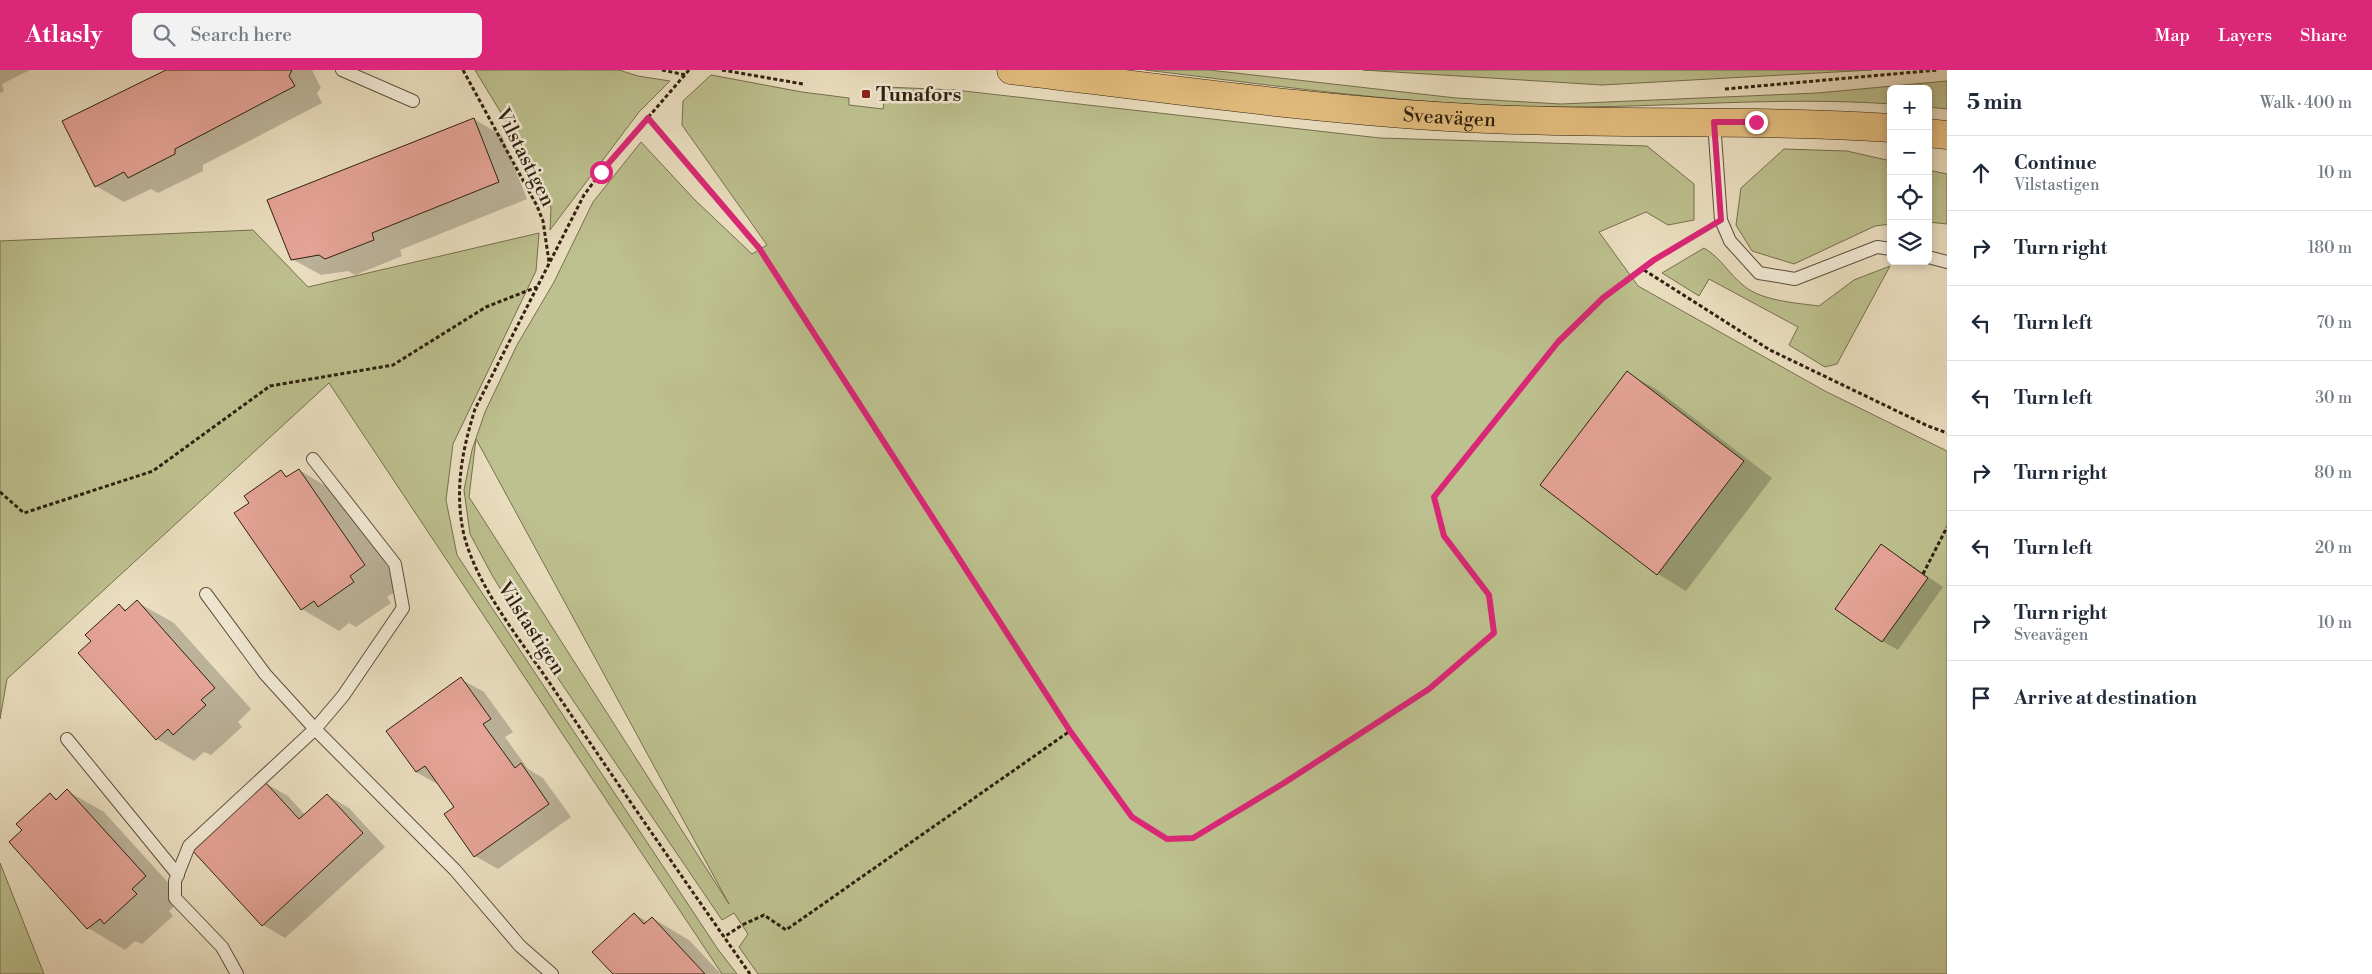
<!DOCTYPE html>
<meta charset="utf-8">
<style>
:root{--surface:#fff;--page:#f2f2f3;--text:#1f2937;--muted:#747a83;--line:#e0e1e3;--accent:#db2777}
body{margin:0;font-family:"Libre Bodoni",serif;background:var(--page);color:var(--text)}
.controls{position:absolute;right:15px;top:15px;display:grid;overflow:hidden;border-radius:8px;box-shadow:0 2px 8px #0003}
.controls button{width:45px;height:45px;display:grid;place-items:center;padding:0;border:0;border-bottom:1px solid var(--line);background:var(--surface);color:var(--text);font:25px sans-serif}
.stop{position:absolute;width:15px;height:15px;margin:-11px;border:4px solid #db2777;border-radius:50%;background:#fff}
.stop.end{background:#db2777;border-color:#fff;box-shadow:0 1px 5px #0008}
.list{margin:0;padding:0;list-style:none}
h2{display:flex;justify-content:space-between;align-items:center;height:65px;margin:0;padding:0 20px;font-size:21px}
h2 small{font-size:16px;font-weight:400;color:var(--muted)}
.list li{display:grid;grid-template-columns:32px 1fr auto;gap:15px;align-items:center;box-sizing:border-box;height:75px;padding:0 20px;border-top:1px solid var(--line)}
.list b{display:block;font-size:19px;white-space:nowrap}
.list p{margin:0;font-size:16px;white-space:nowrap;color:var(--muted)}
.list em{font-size:16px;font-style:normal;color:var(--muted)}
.icon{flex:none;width:28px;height:28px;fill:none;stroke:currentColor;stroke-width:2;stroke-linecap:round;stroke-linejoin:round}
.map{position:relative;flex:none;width:1947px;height:904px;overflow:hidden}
header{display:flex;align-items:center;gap:30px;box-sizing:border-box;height:70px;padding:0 25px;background:var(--accent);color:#fff}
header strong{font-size:24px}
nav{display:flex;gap:28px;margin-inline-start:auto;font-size:18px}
.search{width:350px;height:45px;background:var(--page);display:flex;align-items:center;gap:12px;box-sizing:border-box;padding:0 18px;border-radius:8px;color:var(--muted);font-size:19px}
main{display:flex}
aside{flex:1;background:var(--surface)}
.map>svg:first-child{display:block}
</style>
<header>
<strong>Atlasly</strong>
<div class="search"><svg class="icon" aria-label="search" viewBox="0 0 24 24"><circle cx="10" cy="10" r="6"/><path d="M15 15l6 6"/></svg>Search here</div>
<nav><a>Map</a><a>Layers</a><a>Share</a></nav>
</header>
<main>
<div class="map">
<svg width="1947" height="904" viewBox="0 0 1947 904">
<rect width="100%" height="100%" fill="#ece0c2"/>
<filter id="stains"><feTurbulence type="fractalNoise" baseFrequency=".004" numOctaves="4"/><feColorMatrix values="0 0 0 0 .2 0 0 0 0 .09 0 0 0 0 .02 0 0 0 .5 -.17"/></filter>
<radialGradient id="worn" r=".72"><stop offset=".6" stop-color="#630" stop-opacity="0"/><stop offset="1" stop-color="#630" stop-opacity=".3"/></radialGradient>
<g fill="#bdc18f" stroke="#76704f" fill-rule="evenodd">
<polygon points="475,0 619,0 638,6 670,11 639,42 550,160 551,138 526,84"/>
<path d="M 1145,0 L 1209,0 L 1456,28 L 1561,34 L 1817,23 L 1947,11 L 1947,39 L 1928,37 L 1928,19 L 1891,19 L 1891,34 C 1778,26 1664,38 1551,37 C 1415,36 1280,16 1145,0 Z"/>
<polygon points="1363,0 1872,0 1602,15"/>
<path d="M 711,5 L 802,22 L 849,28 L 849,35 L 883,39 L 886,17 L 955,20 L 1380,68 L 1647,76 L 1694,114 L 1694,150 L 1668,155 L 1646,142 L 1599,162 L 1638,216 L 1825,321 L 1947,381 L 1947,904 L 758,904 L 739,877 L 748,864 L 734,843 L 722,850 L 530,567 L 492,505 L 470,464 L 464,420 L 472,380 L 485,342 L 517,275 L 554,212 L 593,132 L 641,72 L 695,130 L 752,184 L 767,175 L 682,55 L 683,31 ZM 476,369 L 729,834 L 469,427 Z"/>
<polygon points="1784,79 1847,81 1891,91 1891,154 1875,156 1794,194 1752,181 1736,155 1741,118"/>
<polygon points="1928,100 1947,104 1947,154 1928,152"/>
<polygon points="253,160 308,217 539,163 536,201 453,374 446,430 457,485 717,878 737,904 722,904 329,313 7,609 0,649 0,171"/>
<path d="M 1704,178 C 1721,188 1729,204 1744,216 C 1762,231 1797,233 1819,236 L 1854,210 L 1890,196 L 1837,294 L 1825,297 L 1789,275 L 1798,257 L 1709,209 L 1699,226 L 1662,203 Z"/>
<polygon points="0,793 44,904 0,904"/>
</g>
<g fill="#0003">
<polygon points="0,0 30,0 2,14 4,21 0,23"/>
<polygon points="169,0 312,0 321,18 317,23 322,33 203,95 203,101 158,123 151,119 124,132 96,116"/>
<polygon points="474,49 502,66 527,129 400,180 402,186 355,205 348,201 321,205 292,189"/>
<polygon points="1627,303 1656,319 1772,408 1686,521 1658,504 1541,415"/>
<polygon points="299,400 336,422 402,517 387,527 391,533 356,557 349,553 339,561 302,539 250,434 281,402 289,407"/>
<polygon points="1882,475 1943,517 1898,580 1882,571"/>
<polygon points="137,532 174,553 251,639 238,652 242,657 211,685 204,682 194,691 157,669 79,583 93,571 119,536 127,540"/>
<polygon points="461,609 484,622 513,662 505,667 528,699 543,708 571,747 498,799 475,786 445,745 456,737 439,715 416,702"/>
<polygon points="265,713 288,726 305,745 327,725 349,738 385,777 285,868 263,855 193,779"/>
<polygon points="67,721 104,742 182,828 169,841 173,846 142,874 135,871 125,880 88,858 10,772 23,760 50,725 58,729"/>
<polygon points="634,844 648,852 652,848 689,870 721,904 615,904"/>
</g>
<g fill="#e6a599" stroke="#2e200f">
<polygon points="166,0 292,0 289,6 295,16 175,79 175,84 128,108 124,102 95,117 62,51"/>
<polygon points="474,48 499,112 372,163 374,170 325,189 319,185 291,190 267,130"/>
<polygon points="1627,301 1744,391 1657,505 1540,415"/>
<polygon points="299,399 365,495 350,506 354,512 318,537 314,531 301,540 234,443 249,433 244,426 281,400 286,407"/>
<polygon points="1881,474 1928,508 1882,572 1835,539"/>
<polygon points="137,530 215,618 201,630 206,635 173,665 168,659 156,670 78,583 91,571 85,565 119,534 125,541"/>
<polygon points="461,607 491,649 483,654 515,698 521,693 549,734 474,787 444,744 454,737 425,696 416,702 386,661"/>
<polygon points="265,712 299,749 327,724 363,763 262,856 191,779"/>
<polygon points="67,719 146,806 132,819 137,824 104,854 100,849 87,859 9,772 22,760 16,754 50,723 56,730"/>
<polygon points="634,843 644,854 652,847 705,904 613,904 592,882"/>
</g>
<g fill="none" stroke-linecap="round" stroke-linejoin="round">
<defs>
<g id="service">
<polyline points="342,0 413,31"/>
<polyline points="1714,52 1721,150 1730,171 1759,203 1795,209 1877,177 1891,179"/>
<polyline points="1928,187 1947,192"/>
<polyline points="206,524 265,604 315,659 455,800 520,876 552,904"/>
<polyline points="67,669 178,805"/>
<polyline points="237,904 222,877 175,828 175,811 189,776 315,659 343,626 403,538 395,494 313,389"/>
</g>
<g id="primary">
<path id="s1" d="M 1011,0 C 1170,19 1328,42 1487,49 C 1622,55 1756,49 1891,58"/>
<polyline points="1928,63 1947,65"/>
</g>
</defs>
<use href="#service" stroke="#5e503c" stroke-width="14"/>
<use href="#primary" stroke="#2e200f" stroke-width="29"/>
<g stroke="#2e200f" stroke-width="3" stroke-dasharray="4 2.5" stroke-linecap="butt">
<polyline points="463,0 537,136 543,151 549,192"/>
<polyline points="662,0 686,5"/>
<path d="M 689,0 L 601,102 L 584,125 L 475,339 C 462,381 454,421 464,465 C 478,520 524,574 555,621 C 619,716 684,810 750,904"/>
<polyline points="722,0 803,14"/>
<polyline points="1725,19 1938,0"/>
<polyline points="649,48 759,178 1070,661 786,860 764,845 742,855 724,867"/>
<polyline points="1644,200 1770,280 1928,356 1947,363"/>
<polyline points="0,422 24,443 153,401 270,316 393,295 486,237 537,217"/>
<polyline points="1923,504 1947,457"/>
<polyline points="1070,661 1132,747 1167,769 1193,768 1284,713 1429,619 1494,563 1489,525 1444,465 1434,427 1558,272 1603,228 1655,190 1701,162"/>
</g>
<use href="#service" stroke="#f3ebd7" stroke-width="12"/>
<use href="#primary" stroke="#e6c081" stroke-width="28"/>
</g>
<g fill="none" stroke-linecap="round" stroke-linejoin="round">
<polyline stroke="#db2777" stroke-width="6" points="601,102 648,48 759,178 1070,661 1132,747 1167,769 1193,768 1284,713 1429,619 1494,563 1489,525 1444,466 1434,427 1558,272 1603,228 1654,190 1721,150 1714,52 1756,52"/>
</g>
<rect fill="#8f2418" stroke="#f3ebd7" stroke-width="2" x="861" y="19" width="10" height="10" rx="2.5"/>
<g text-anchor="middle" stroke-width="5" stroke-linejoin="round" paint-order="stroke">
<g font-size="20" font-weight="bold" fill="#2e200f" stroke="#f3ebd7" text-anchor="start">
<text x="876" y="31">Tunafors</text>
</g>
<g font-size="20" fill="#2e200f" stroke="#f3ebd7">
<text dy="7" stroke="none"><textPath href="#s1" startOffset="441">Sveavägen</textPath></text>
<text transform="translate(526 87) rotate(63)" y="7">Vilstastigen</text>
<text transform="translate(532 558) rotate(57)" y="7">Vilstastigen</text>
</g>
</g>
<rect width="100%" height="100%" filter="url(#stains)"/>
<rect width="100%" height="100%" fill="url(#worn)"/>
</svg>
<div class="controls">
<button>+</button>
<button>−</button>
<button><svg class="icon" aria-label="locate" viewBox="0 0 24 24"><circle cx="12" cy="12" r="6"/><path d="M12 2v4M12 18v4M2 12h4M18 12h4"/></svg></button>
<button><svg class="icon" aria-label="layers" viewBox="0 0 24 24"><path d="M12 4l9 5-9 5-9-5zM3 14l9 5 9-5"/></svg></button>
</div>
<div class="stop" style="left:601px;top:102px"></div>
<div class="stop end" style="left:1756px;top:52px"></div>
</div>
<aside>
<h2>5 min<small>Walk · 400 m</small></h2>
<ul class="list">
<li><svg class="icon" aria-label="ahead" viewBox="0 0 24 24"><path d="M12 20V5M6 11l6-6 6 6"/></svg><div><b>Continue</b><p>Vilstastigen</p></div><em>10 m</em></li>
<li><svg class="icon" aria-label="right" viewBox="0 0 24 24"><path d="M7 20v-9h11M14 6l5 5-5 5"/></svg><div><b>Turn right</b></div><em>180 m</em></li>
<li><svg class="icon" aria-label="left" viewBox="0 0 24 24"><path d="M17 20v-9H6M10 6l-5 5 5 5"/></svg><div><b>Turn left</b></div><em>70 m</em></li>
<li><svg class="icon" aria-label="left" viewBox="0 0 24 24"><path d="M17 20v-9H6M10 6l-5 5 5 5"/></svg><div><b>Turn left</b></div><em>30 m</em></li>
<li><svg class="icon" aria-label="right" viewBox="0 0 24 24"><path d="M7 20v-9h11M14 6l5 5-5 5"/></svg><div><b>Turn right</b></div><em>80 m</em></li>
<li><svg class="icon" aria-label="left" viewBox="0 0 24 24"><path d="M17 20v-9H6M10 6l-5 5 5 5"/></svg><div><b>Turn left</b></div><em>20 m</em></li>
<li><svg class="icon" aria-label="right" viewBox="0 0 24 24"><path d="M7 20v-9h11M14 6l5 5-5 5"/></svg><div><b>Turn right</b><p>Sveavägen</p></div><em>10 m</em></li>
<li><svg class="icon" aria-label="arrive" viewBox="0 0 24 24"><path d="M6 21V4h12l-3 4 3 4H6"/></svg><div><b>Arrive at destination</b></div></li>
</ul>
</aside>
</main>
